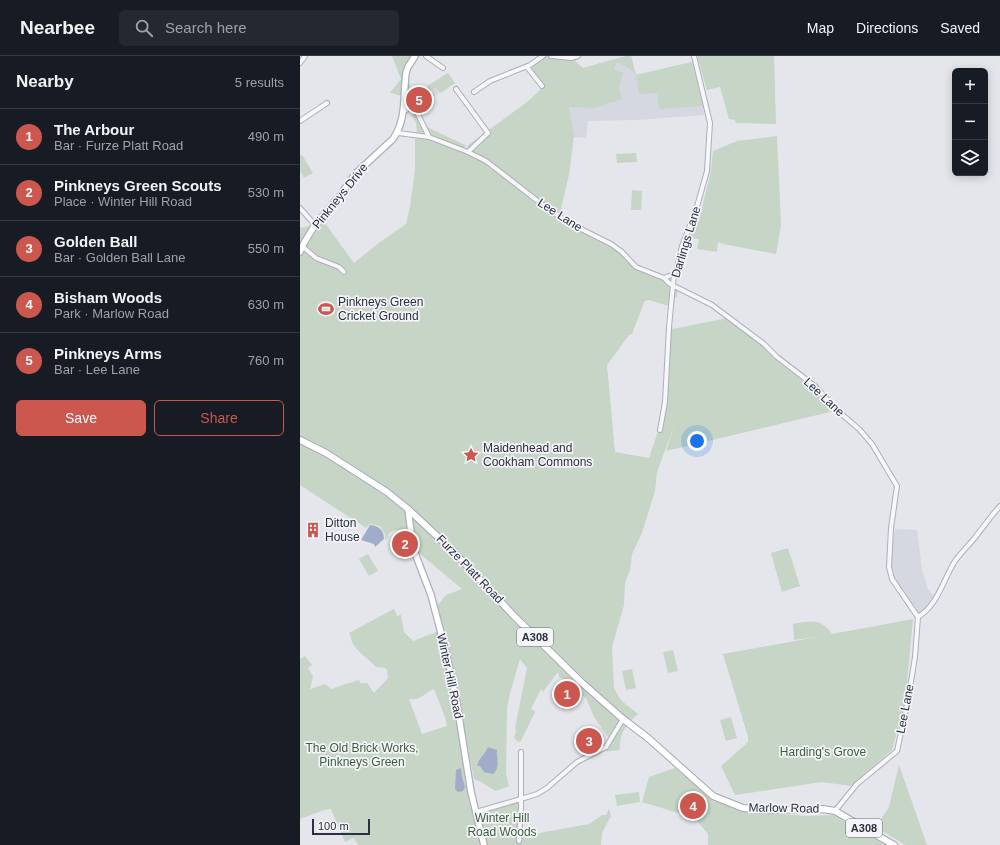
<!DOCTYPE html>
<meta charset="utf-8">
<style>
:root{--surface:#171b24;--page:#242831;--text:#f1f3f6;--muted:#9ea1a6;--line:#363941;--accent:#cc574e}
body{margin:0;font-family:Helvetica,sans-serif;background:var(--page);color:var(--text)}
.controls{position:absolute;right:12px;top:12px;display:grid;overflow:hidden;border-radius:6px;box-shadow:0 2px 10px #0003}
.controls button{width:36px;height:36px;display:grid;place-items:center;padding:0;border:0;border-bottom:1px solid var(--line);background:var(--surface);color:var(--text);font:20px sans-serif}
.scale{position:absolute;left:12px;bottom:10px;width:58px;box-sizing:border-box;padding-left:4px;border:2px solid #2c2f44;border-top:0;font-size:11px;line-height:14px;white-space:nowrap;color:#2c2f44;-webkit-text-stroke:3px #f4f5f9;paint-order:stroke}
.you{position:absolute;left:397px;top:385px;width:14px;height:14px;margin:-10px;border:3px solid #fff;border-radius:50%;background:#1a73e8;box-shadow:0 0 0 6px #1a73e833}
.badge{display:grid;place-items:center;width:26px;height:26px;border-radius:50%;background:var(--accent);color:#fff;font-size:13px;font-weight:700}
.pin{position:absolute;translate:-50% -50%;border:2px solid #fff;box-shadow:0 1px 4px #0006}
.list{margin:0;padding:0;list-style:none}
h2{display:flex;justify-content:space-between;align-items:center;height:52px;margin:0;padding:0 16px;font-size:17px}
h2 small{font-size:13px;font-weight:400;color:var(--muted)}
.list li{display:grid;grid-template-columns:26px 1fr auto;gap:12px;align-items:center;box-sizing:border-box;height:56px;padding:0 16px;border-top:1px solid var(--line)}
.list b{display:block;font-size:15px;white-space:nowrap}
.list p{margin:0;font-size:13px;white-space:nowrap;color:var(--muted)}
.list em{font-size:13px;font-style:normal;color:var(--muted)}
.actions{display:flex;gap:8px;padding:12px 16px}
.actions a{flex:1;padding:9px 0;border:1px solid var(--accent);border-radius:6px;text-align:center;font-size:14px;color:var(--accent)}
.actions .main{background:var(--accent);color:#fff}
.icon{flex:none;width:22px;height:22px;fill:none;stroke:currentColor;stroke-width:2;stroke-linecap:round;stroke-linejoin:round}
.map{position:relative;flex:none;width:700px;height:789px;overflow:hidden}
header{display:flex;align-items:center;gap:24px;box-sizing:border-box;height:56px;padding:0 20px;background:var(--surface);border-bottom:1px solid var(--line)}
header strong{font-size:19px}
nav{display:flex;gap:22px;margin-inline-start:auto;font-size:14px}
.search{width:280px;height:36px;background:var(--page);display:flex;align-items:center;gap:10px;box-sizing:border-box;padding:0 14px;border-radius:6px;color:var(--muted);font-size:15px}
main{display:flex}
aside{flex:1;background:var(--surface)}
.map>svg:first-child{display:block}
</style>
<header>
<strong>Nearbee</strong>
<div class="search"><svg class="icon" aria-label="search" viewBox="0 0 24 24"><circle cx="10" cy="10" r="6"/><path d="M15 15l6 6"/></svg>Search here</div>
<nav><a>Map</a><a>Directions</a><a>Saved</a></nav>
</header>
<main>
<aside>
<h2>Nearby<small>5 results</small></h2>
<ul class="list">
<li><span class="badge">1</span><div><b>The Arbour</b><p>Bar · Furze Platt Road</p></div><em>490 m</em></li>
<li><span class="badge">2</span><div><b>Pinkneys Green Scouts</b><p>Place · Winter Hill Road</p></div><em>530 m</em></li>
<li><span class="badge">3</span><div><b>Golden Ball</b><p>Bar · Golden Ball Lane</p></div><em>550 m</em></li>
<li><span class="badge">4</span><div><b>Bisham Woods</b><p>Park · Marlow Road</p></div><em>630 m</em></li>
<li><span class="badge">5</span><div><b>Pinkneys Arms</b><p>Bar · Lee Lane</p></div><em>760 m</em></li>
</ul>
<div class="actions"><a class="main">Save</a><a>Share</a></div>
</aside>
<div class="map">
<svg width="700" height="789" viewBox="0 0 700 789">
<rect width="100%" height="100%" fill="#e4e6ec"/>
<g fill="#d6d8e1">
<polygon points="326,0 331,0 336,19 392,6 401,36 404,59 336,64 288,65 286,82 273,81 269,51 273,4 283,12"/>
<polygon points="148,17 155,27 117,51 112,39"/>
<polygon points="595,473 617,474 622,514 628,533 634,540 623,556 617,558 594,521 591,513 592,493"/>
</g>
<g fill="#c6d5c6" fill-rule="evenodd">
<path d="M 92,0 L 119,0 C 115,5 109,11 108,16 C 106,25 122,65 129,72 L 167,90 L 162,92 L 136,83 L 117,78 L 116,67 L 111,57 L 107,56 L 105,52 L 106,41 L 90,37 L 101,23 Z"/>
<path d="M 241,0 L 281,0 L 280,2 L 275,5 L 283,12 L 326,0 L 331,0 L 336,19 L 392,6 L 403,50 L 359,53 L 357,37 L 339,38 C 336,16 338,17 317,6 L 314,13 L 323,17 L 319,32 L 322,43 L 295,52 L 269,51 L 274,80 L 269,119 L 260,157 L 257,156 L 257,157 C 226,139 203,111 171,95 L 170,93 L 167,90 L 227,46 L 242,32 L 228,11 Z"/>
<polygon points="397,0 474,0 476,68 436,67 435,64 429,63 420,31 407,34"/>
<polygon points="148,17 155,27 141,37 136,31 128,36 129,38 124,40 121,39 119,36"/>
<polygon points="477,80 481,169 476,198 423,188 418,186 408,184 418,186 417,196 397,193 399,183 386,182 401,156 411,115 413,95 437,85"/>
<path d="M 115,83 L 125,83 L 144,88 L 184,105 L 233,143 L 318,194 L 342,215 L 364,225 L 378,233 L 377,240 L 375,242 C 374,251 370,264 373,273 L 427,262 L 462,290 L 477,305 L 514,334 L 534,355 L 366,395 L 374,370 L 357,416 L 355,435 L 342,477 L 332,498 L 330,514 L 325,527 L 324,549 L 312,591 L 314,631 L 318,640 L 323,646 L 338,658 C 327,667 318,679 320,694 L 301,696 L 311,685 L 294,661 L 286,642 L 282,640 L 282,635 L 280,631 L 259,621 L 258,616 L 243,636 L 241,633 L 231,653 L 235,656 L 221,685 L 218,686 L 214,682 L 216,675 L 215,672 L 227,612 L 220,603 L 210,637 L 207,653 L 206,717 L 209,730 L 196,735 C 187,731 184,726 174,723 L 150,603 L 137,550 L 146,539 L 162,533 L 119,497 L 115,491 L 114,480 L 109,483 L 106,478 C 100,474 93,472 88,479 L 88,482 L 85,484 L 85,478 L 80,470 L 70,468 L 66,472 L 0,429 L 0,172 L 9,170 L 12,173 L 22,163 L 54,207 L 80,186 L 106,168 L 110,151 L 115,114 ZM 349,244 L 369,250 L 363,342 C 365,362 355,383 349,402 L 315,396 L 307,309 L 329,279 L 332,278 L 344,247 L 345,245 Z"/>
<polygon points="336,97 337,106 317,107 316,98"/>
<polygon points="2,99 13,117 4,122 0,115 0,100"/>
<polygon points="332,134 342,135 341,154 331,154"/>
<polygon points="488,492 500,530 482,536 471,497"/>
<polygon points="68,498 78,515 69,520 59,503"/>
<path d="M 94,553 L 97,560 L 101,559 L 104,576 L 113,585 L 139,575 L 183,789 L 58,789 L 54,782 L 45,786 L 31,753 L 24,754 L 0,763 L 0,603 L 5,600 L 12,609 L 8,612 L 13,620 L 10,633 L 25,628 L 31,633 L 59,624 L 60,627 L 67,627 L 74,637 L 88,622 L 87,614 L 85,612 L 76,611 C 70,604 55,594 52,586 C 51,583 51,580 49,577 ZM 134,633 L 145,661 L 147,670 L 122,678 L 109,643 C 121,645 124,637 134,633 Z"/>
<path d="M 613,563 L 605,647 L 592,694 L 551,730 L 522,726 L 435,739 L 421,710 L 448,686 L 448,681 L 423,598 L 517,581 L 494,584 L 493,568 C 511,565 521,562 532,578 Z"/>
<polygon points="373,594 378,615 368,617 363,596"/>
<polygon points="332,613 336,632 326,634 322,615"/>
<polygon points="431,661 437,682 426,685 420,664"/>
<polygon points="599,709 627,789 605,789 576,771 589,751"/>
<polygon points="375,712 412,744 443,754 505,760 533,759 586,789 408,789 408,778 395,762 342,746 349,721"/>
<polygon points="339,736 340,746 317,750 315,739"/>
<polygon points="217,745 224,745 221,778 223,780 289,768 302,759 306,759 309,753 311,760 302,777 301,789 186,789 179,761 181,756"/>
</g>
<g fill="#a1acca">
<path d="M 70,469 C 79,470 84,474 84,483 L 75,491 L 74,488 L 61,484 Z"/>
<path d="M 188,691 L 197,694 C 196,703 201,711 193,718 L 184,716 L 180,710 L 177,710 C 179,702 185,698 188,691 Z"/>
<polygon points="161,712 162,721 165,731 163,735 158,736 155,733 156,714"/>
</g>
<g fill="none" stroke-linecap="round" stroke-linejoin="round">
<defs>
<g id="street">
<polyline points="126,0 143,12"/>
<polyline points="251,0 271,2 278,0"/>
<polyline points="0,7 5,0"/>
<polyline points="227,11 242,30"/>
<polyline points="156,33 188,77 168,96"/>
<polyline points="174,36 190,25 230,9 243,0"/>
<polyline points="105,40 110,42 129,81"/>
<polyline points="104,55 114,50"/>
<polyline points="0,65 27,47"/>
<polyline points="98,77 129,81 168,96 186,105 248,153 273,169 311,188 322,196 336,211 364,222 370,228 412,249 464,288 477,301 516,331 538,355 559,373 572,388 597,430 591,472 589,511 592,523 618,561 615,601 608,644 597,695 557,728 535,755"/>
<polyline points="0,152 15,169"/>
<polyline points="2,190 16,202 39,211 44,216"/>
<polyline points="364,222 374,218"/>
<polyline points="360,374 365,346 369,271 374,218 377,212 382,190 396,154 407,115 410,67 394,0"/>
<path d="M 618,561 C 638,549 643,524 655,505 C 660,498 667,491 673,484 C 682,473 690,461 700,450"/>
<polyline points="176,756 221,743 237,738 247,732 277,706 306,691 323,663"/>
<polyline points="219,785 221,751 221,696"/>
</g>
<g id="secondary">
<path d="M 0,196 L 4,187 L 15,169 L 39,141 L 55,118 L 93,83 C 107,63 103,39 106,17 L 108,11 L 115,0"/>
<polyline points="108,453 113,492 131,539 145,592 156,642 171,736 184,789"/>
</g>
<polyline id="primary" points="0,384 26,397 48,411 87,436 108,453 154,496 214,560 280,625 323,663 348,682 413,740 443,752 468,754 523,753 535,755 594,789"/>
</defs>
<use href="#street" stroke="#adafba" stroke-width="6"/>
<use href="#secondary" stroke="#adafba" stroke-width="8"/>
<use href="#primary" stroke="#a4a7b7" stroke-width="8"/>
<use href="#street" stroke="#f7f7fa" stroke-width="4"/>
<use href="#secondary" stroke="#fff" stroke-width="5.5"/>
<use href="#primary" stroke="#fff" stroke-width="6"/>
</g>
<defs>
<symbol id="stadium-bare" viewBox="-9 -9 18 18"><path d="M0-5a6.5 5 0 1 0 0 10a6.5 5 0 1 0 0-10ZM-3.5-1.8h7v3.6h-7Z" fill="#cc574e" stroke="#f4f5f9" stroke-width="2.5" paint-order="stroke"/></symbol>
<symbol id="sight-bare" viewBox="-9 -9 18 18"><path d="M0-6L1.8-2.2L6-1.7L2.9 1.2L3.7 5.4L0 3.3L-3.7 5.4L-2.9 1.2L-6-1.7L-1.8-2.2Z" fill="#cc574e" stroke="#f4f5f9" stroke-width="2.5" paint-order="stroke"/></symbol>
<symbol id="building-bare" viewBox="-9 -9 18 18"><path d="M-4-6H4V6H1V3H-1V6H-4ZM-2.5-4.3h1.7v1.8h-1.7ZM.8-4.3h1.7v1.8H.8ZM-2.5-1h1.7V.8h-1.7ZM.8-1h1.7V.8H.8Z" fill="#cc574e" stroke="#f4f5f9" stroke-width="2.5" paint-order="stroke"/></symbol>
</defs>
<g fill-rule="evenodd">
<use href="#stadium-bare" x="15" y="242" width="22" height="22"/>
<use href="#sight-bare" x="160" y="388" width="22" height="22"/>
<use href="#building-bare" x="2" y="463" width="22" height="22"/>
</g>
<g text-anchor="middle" stroke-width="3.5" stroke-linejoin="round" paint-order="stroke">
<g fill="#f4f5f9" stroke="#686a7a" stroke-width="1">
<rect x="217" y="572" width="36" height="18" rx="3"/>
<rect x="546" y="763" width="36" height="18" rx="3"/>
</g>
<g font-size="11" font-weight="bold" fill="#2c2f44">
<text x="235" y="585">A308</text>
<text x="564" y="776">A308</text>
</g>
<g font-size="12" fill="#2c2f44" stroke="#f4f5f9">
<text transform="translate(40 140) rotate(-51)" y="4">Pinkneys Drive</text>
<text transform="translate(260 159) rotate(33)" y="4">Lee Lane</text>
<text transform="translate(386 186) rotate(-73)" y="4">Darlings Lane</text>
<text transform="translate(524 341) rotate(43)" y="4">Lee Lane</text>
<text transform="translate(170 513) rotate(46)" y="4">Furze Platt Road</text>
<text transform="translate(150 620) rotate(78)" y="4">Winter Hill Road</text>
<text transform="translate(605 653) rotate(-79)" y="4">Lee Lane</text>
<text transform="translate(484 752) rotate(1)" y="4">Marlow Road</text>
</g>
<g font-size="12" fill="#2c2f44" stroke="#f4f5f9" text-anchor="start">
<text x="38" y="250">Pinkneys Green<tspan x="38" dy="14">Cricket Ground</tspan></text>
<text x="183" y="396">Maidenhead and<tspan x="183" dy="14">Cookham Commons</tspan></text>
<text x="25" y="471">Ditton<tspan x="25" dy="14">House</tspan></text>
</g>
<g font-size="12" fill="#3a5f3b" stroke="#f4f5f9">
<text x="62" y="696">The Old Brick Works,<tspan x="62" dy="14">Pinkneys Green</tspan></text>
<text x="523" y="700">Harding's Grove</text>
<text x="202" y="766">Winter Hill<tspan x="202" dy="14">Road Woods</tspan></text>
</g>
</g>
</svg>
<div class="controls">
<button>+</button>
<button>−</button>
<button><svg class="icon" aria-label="layers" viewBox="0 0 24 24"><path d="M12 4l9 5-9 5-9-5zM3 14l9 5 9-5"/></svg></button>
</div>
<div class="scale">100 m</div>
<div class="you"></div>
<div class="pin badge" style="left:267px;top:638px">1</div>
<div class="pin badge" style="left:105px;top:488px">2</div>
<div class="pin badge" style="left:289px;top:685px">3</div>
<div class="pin badge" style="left:393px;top:750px">4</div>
<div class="pin badge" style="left:119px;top:44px">5</div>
</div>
</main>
